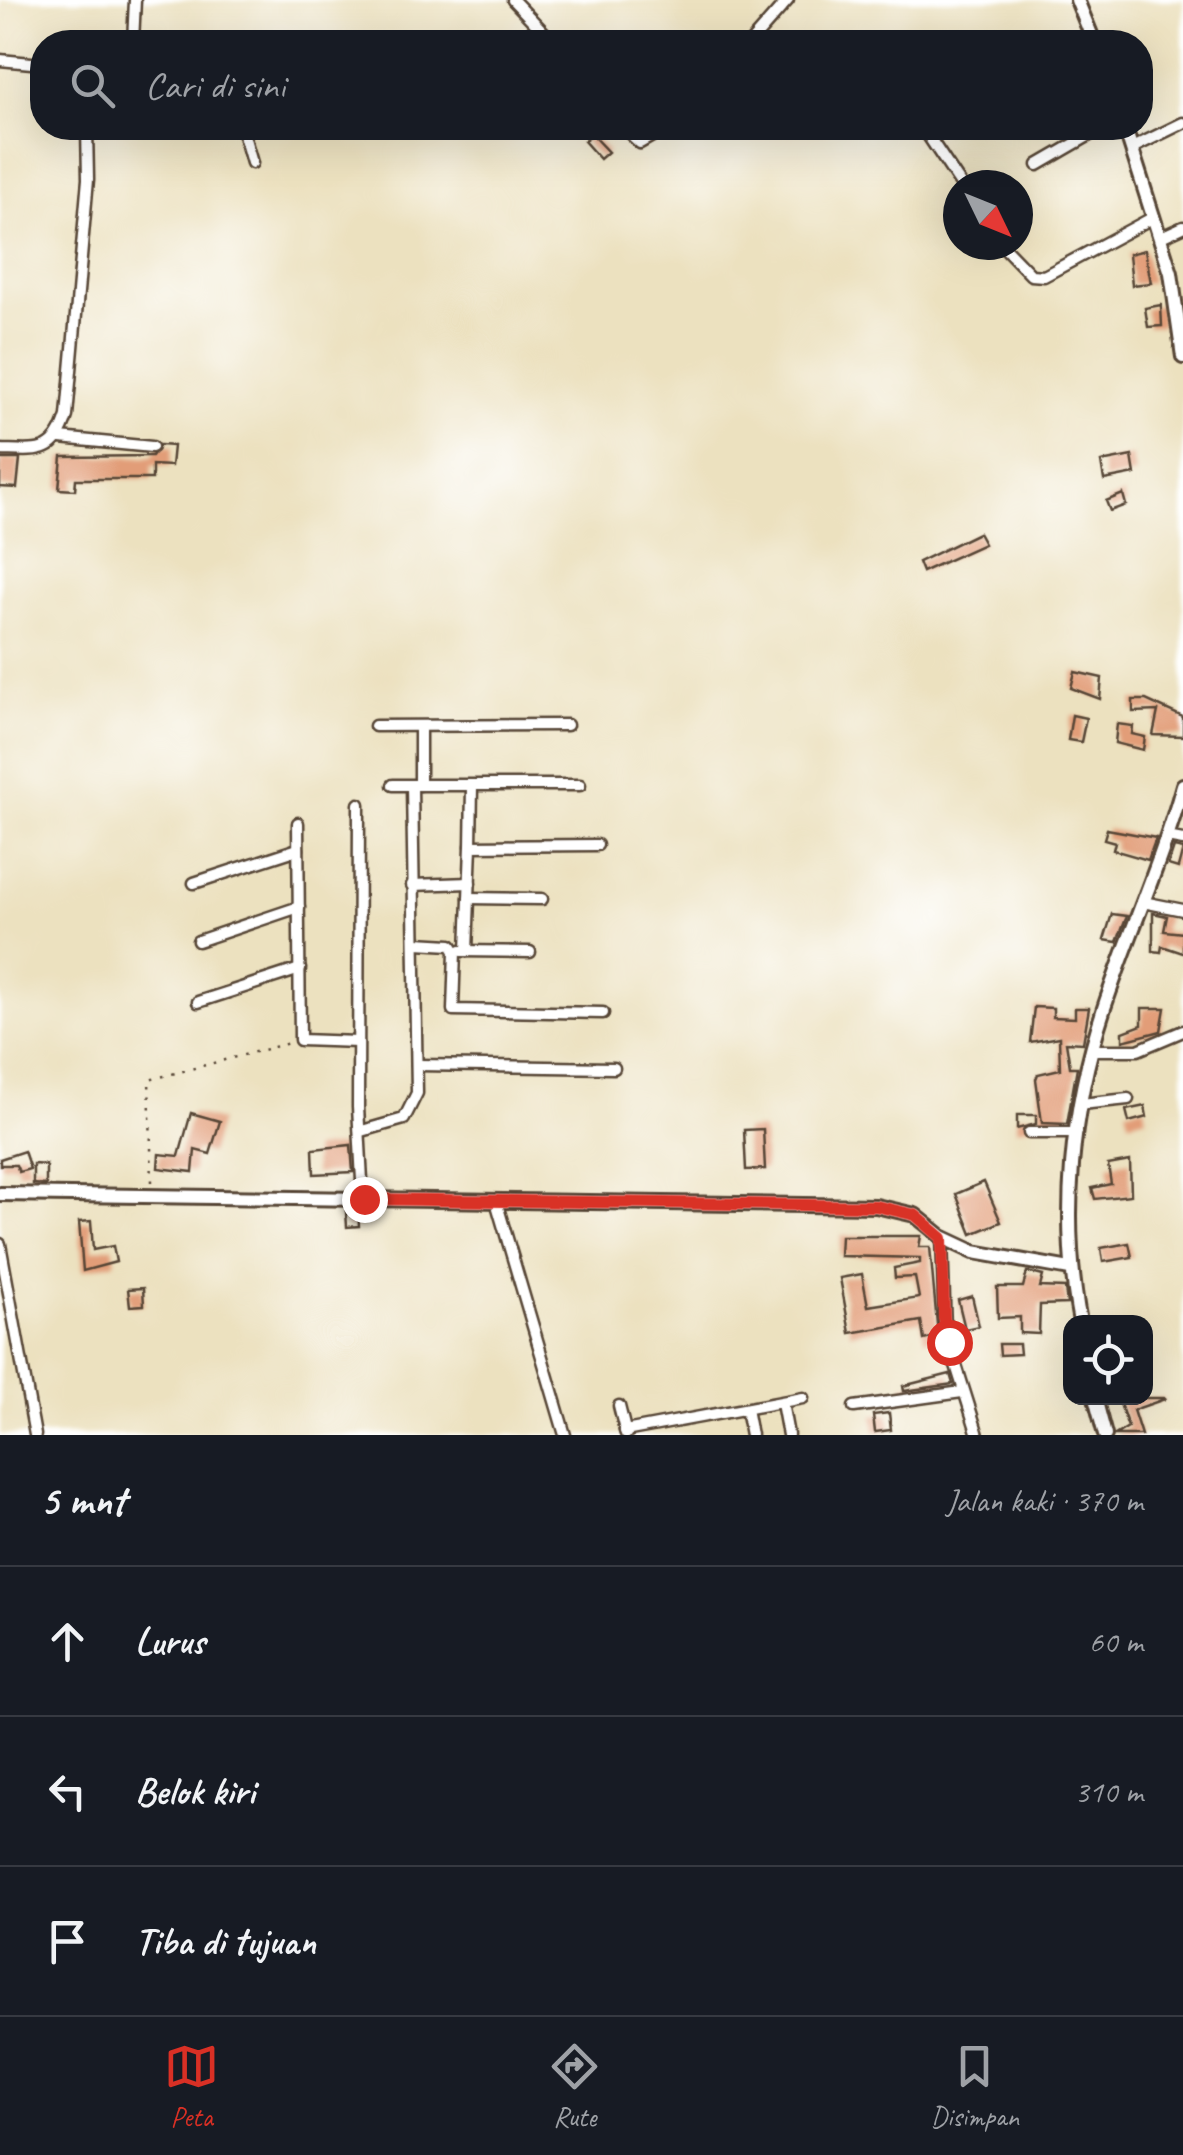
<!DOCTYPE html>
<html lang="id">
<meta charset="utf-8">
<style>
:root{--surface:#171b24;--page:#20242c;--text:#f1f3f6;--muted:#9ea1a6;--line:#363941;--accent:#d93025}
body{margin:0;font-family:Caveat,sans-serif;background:var(--page);color:var(--text)}
.controls{position:absolute;right:30px;bottom:30px;display:grid;overflow:hidden;border-radius:20px;box-shadow:0 10px 40px #0002}
.controls button{width:90px;height:90px;display:grid;place-items:center;padding:0;border:0;border-bottom:2px solid var(--line);background:var(--surface);color:var(--text);font:50px sans-serif}
.compass{position:absolute;left:943px;top:170px;width:90px;height:90px;border-radius:50%;background:var(--surface);box-shadow:0 10px 40px #0002;rotate:133deg}
.stop{position:absolute;width:30px;height:30px;margin:-22px;border:8px solid #d93025;border-radius:50%;background:#fff}
.stop.end{background:#d93025;border-color:#fff;box-shadow:0 2px 10px #0008}
.list{margin:0;padding:0;list-style:none}
h2{display:flex;justify-content:space-between;align-items:center;height:130px;margin:0;padding:0 40px;font-size:42px}
h2 small{font-size:32px;font-weight:400;color:var(--muted)}
.list li{display:grid;grid-template-columns:65px 1fr auto;gap:30px;align-items:center;box-sizing:border-box;height:150px;padding:0 40px;border-top:2px solid var(--line)}
.list b{display:block;font-size:38px;white-space:nowrap}
.list em{font-size:32px;font-style:normal;color:var(--muted)}
.icon{flex:none;width:55px;height:55px;fill:none;stroke:currentColor;stroke-width:2;stroke-linecap:round;stroke-linejoin:round}
.map{position:relative;flex:none;width:1183px;height:1435px;overflow:hidden}
.search{position:absolute;background:var(--surface);box-shadow:0 10px 40px #0002;left:30px;right:30px;top:30px;height:110px;display:flex;align-items:center;gap:25px;box-sizing:border-box;padding:0 35px;border-radius:40px;color:var(--muted);font-size:38px}
.sheet{height:580px;background:var(--surface)}
nav{display:flex;justify-content:space-around;align-items:center;box-sizing:border-box;height:140px;border-top:2px solid var(--line);background:var(--surface);font-size:28px;color:var(--muted)}
nav a{display:grid;justify-items:center;gap:5px}
nav .on{color:var(--accent)}
.map>svg:first-child{display:block}
</style>
<div class="map">
<svg width="1183" height="1435" viewBox="0 0 1183 1435">
<rect width="100%" height="100%" fill="#fff"/>
<filter id="ink" filterUnits="userSpaceOnUse"><feTurbulence type="fractalNoise" baseFrequency=".01" numOctaves="2"/><feDisplacementMap in="SourceGraphic" scale="20" xChannelSelector="R" yChannelSelector="G"/><feConvolveMatrix kernelMatrix="1 2 1 2 8 2 1 2 1" color-interpolation-filters="sRGB"/></filter>
<filter id="wash" filterUnits="userSpaceOnUse"><feTurbulence type="fractalNoise" baseFrequency=".0048" numOctaves="4" result="noise"/><feDisplacementMap in="SourceGraphic" scale="40" xChannelSelector="R" yChannelSelector="G"/><feGaussianBlur stdDeviation="2.25" result="paint"/><feColorMatrix in="noise" values="0 0 0 0 0 0 0 0 0 0 0 0 0 0 0 0 0 1.4 0 .05"/><feComposite in="paint" operator="in"/></filter>
<g filter="url(#wash)">
<rect width="100%" height="100%" fill="#ece1bf"/>
<g id="blocks">
<g fill="#e29d78">
<polygon points="591,134 608,152 600,159 584,141"/>
<polygon points="1145,250 1151,283 1132,285 1129,254"/>
<polygon points="1161,305 1162,326 1148,327 1145,308"/>
<polygon points="160,445 173,446 171,466 152,465 152,479 76,479 75,490 59,489 62,457 152,456"/>
<polygon points="1132,456 1135,474 1104,480 1101,462"/>
<polygon points="0,459 20,459 17,488 0,487"/>
<polygon points="1123,494 1126,505 1110,511 1106,501"/>
<polygon points="978,533 984,544 922,572 918,562"/>
<polygon points="1075,672 1102,678 1100,699 1071,688"/>
<polygon points="1133,700 1146,700 1183,717 1183,736 1153,735 1158,711 1133,712"/>
<polygon points="1072,715 1086,718 1081,742 1068,740"/>
<polygon points="1117,724 1133,726 1132,734 1145,737 1143,750 1115,743"/>
<polygon points="1107,829 1156,838 1148,860 1113,850 1115,842 1104,839"/>
<polygon points="1174,847 1183,849 1178,868 1168,865"/>
<polygon points="1153,913 1167,916 1164,931 1183,933 1183,953 1162,946 1161,952 1153,951"/>
<polygon points="1112,914 1127,916 1117,942 1104,940"/>
<polygon points="1034,1007 1053,1008 1053,1017 1075,1018 1075,1008 1089,1008 1083,1043 1066,1042 1070,1067 1077,1067 1067,1124 1042,1123 1036,1079 1038,1074 1060,1069 1059,1037 1030,1042"/>
<polygon points="1142,1008 1165,1008 1161,1031 1123,1041 1123,1032 1142,1025"/>
<polygon points="1145,1106 1147,1117 1129,1122 1126,1110"/>
<polygon points="191,1113 220,1121 210,1154 195,1150 193,1172 158,1168 159,1154 179,1156"/>
<polygon points="1017,1115 1036,1115 1036,1124 1017,1129"/>
<polygon points="763,1129 765,1169 746,1170 744,1130"/>
<polygon points="351,1145 353,1172 314,1174 313,1149"/>
<polygon points="24,1151 30,1169 19,1172 16,1165 0,1165 0,1159"/>
<polygon points="1130,1161 1131,1195 1095,1199 1092,1188 1111,1184 1108,1165"/>
<polygon points="33,1164 46,1165 46,1185 33,1184"/>
<polygon points="984,1182 1001,1222 972,1234 956,1194"/>
<polygon points="358,1210 359,1226 347,1227 346,1211"/>
<polygon points="91,1221 93,1250 113,1246 116,1262 83,1271 79,1222"/>
<polygon points="841,1236 921,1236 919,1247 930,1247 938,1336 924,1340 921,1321 850,1333 840,1278 862,1274 868,1306 919,1298 915,1277 895,1278 894,1268 920,1263 920,1258 840,1256"/>
<polygon points="1129,1243 1132,1257 1103,1262 1101,1248"/>
<polygon points="1027,1272 1043,1276 1040,1287 1065,1288 1067,1304 1040,1305 1039,1334 1020,1333 1020,1317 998,1318 997,1287 1023,1287"/>
<polygon points="143,1288 144,1305 130,1306 128,1289"/>
<polygon points="972,1296 979,1326 965,1329 958,1300"/>
<polygon points="999,1344 1019,1344 1020,1354 1000,1355"/>
<polygon points="950,1374 953,1384 904,1391 903,1386"/>
<polygon points="1118,1398 1164,1398 1165,1399 1133,1410 1141,1435 1115,1435 1128,1427"/>
<polygon points="889,1413 891,1430 875,1432 873,1415"/>
</g>
</g>
</g>
<g filter="url(#ink)">
<use href="#blocks" fill-opacity="0" stroke="#564536" stroke-width="2.5"/>
<g fill="none" stroke-linecap="round" stroke-linejoin="round">
<defs>
<g id="minor">
<polyline points="513,0 553,42"/>
<polyline points="133,42 135,0"/>
<polyline points="751,42 788,0"/>
<polyline points="0,60 42,64"/>
<polyline points="242,128 252,163"/>
<polyline points="624,128 640,143 666,128"/>
<polyline points="923,128 961,185"/>
<polyline points="1132,148 1183,123"/>
<polyline points="1038,165 1102,128"/>
<polyline points="1161,237 1183,227"/>
<polyline points="1002,245 1031,275 1044,276 1154,217"/>
<polyline points="60,438 152,447"/>
<path d="M 0,450 C 37,451 55,456 67,416 L 88,179 L 87,128"/>
<polyline points="375,726 567,725"/>
<polyline points="420,728 420,785"/>
<polyline points="393,785 580,785"/>
<polyline points="359,804 358,1107 363,1199"/>
<polyline points="298,823 300,1040 358,1042"/>
<polyline points="1167,837 1183,840"/>
<polyline points="471,846 472,786"/>
<polyline points="194,883 298,849"/>
<polyline points="412,885 470,883"/>
<polyline points="469,898 542,899"/>
<polyline points="1143,902 1183,910"/>
<polyline points="198,941 299,907"/>
<polyline points="417,943 451,945 455,951 453,1010 603,1013"/>
<polyline points="461,951 530,952"/>
<polyline points="467,951 471,846 597,845"/>
<polyline points="198,1002 300,969"/>
<polyline points="1092,1050 1138,1050 1183,1031"/>
<polyline points="417,1065 614,1068"/>
<polyline points="1081,1104 1128,1099"/>
<polyline points="362,1131 404,1119 417,1093 412,786"/>
<polyline points="1029,1133 1076,1133"/>
<polyline points="496,1201 565,1435"/>
<polyline points="942,1237 945,1330 978,1435"/>
<polyline points="0,1244 35,1435"/>
<polyline points="782,1403 788,1435"/>
<polyline points="619,1406 626,1434"/>
<polyline points="854,1407 962,1392"/>
<polyline points="746,1409 751,1435"/>
<polyline points="625,1431 803,1398"/>
</g>
<g id="tertiary">
<polyline points="1077,0 1094,42"/>
<polyline points="1125,128 1171,273 1183,357"/>
<polyline points="0,1194 876,1206 915,1215 942,1237 974,1252 1070,1269"/>
<path d="M 1080,1322 C 1060,1218 1071,1109 1104,1008 C 1129,933 1162,861 1183,785"/>
<polyline points="1095,1398 1105,1435"/>
</g>
</defs>
<use href="#minor" stroke="#564536" stroke-width="15"/>
<use href="#tertiary" stroke="#564536" stroke-width="18"/>
<polyline stroke="#564536" stroke-width="2.5" stroke-dasharray="2.5 8" stroke-linecap="butt" points="152,1182 149,1080 289,1043"/>
<use href="#minor" stroke="#fff" stroke-width="10"/>
<use href="#tertiary" stroke="#fff" stroke-width="12"/>
</g>
</g>
<g fill="none" stroke-linecap="round" stroke-linejoin="round" filter="url(#ink)">
<polyline stroke="#d93025" stroke-width="12" points="364,1199 876,1206 915,1215 942,1238 944,1318 949,1342"/>
</g>
</svg>
<div class="controls">
<button><svg class="icon" aria-label="locate" viewBox="0 0 24 24"><circle cx="12" cy="12" r="6"/><path d="M12 2v4M12 18v4M2 12h4M18 12h4"/></svg></button>
</div>
<svg class="compass" viewBox="-18 -18 36 36"><path d="M0-13l5 13h-10z" fill="#e53935"/><path d="M0 13l5-13h-10z" fill="#9ea1a6"/></svg>
<div class="stop" style="left:949px;top:1342px"></div>
<div class="stop end" style="left:364px;top:1199px"></div>
<div class="search"><svg class="icon" aria-label="search" viewBox="0 0 24 24"><circle cx="10" cy="10" r="6"/><path d="M15 15l6 6"/></svg>Cari di sini</div>
</div>
<section class="sheet">
<h2>5 mnt<small>Jalan kaki · 370 m</small></h2>
<ul class="list">
<li><svg class="icon" aria-label="ahead" viewBox="0 0 24 24"><path d="M12 20V5M6 11l6-6 6 6"/></svg><div><b>Lurus</b></div><em>60 m</em></li>
<li><svg class="icon" aria-label="left" viewBox="0 0 24 24"><path d="M17 20v-9H6M10 6l-5 5 5 5"/></svg><div><b>Belok kiri</b></div><em>310 m</em></li>
<li><svg class="icon" aria-label="arrive" viewBox="0 0 24 24"><path d="M6 21V4h12l-3 4 3 4H6"/></svg><div><b>Tiba di tujuan</b></div></li>
</ul>
</section>
<nav>
<a class="on"><svg class="icon" aria-label="map" viewBox="0 0 24 24"><path d="M3 6l6-2 6 2 6-2v14l-6 2-6-2-6 2zM9 4v14M15 6v14"/></svg>Peta</a>
<a><svg class="icon" aria-label="directions" viewBox="0 0 24 24"><path d="M12 3l9 9-9 9-9-9zM9 14v-3h6M13 9l2 2-2 2"/></svg>Rute</a>
<a><svg class="icon" aria-label="saved" viewBox="0 0 24 24"><path d="M7 4h10v16l-5-4-5 4z"/></svg>Disimpan</a>
</nav>
